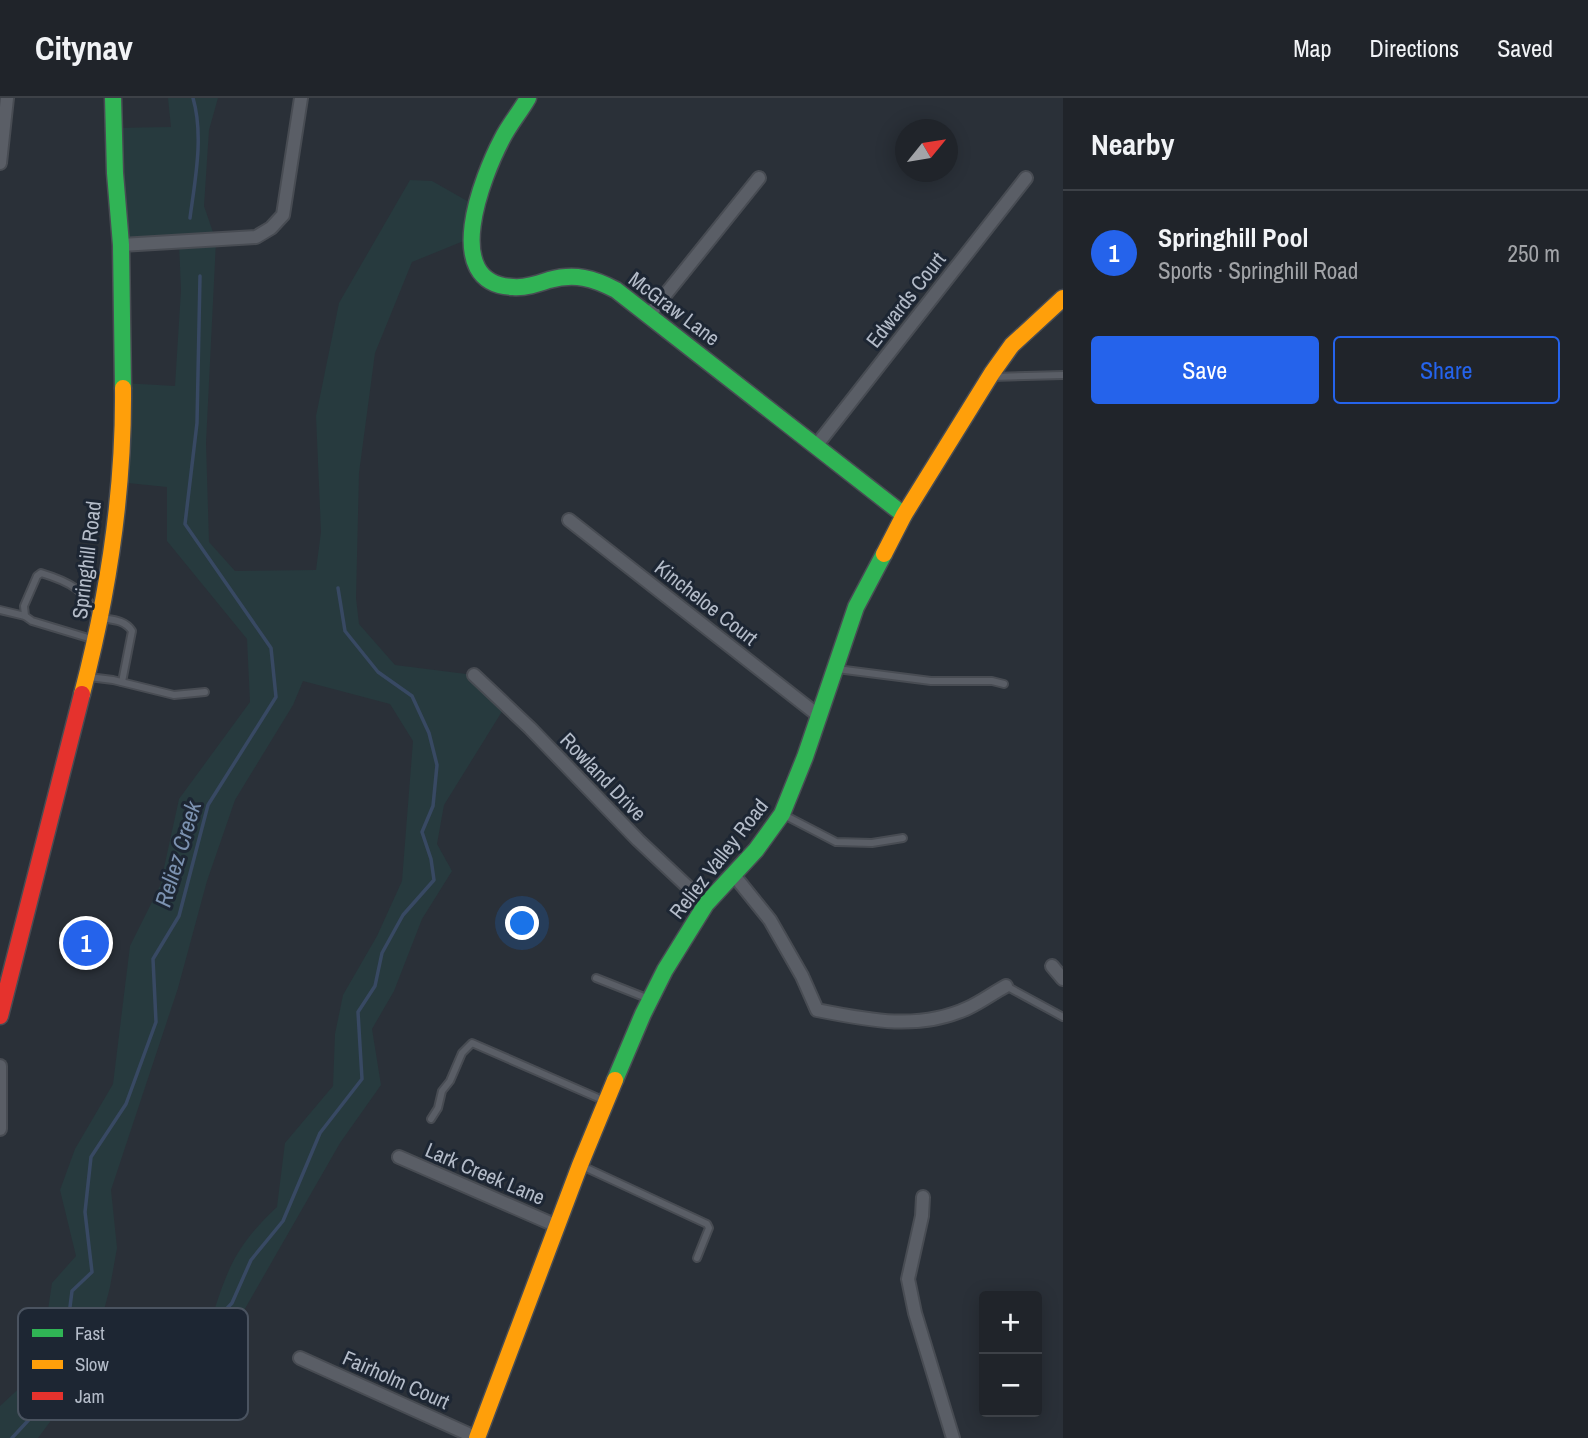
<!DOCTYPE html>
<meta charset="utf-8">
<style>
:root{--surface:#20242a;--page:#282c32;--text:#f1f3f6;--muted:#a2a4a8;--line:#3d4147;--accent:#2563eb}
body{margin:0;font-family:"Archivo Narrow",sans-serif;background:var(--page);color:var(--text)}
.controls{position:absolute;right:21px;bottom:21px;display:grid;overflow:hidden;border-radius:7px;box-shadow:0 4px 18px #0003}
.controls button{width:63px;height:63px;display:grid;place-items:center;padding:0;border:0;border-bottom:2px solid var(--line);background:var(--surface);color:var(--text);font:35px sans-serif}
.compass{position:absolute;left:895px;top:21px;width:63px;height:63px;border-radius:50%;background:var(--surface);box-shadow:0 4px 18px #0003;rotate:60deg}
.you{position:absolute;left:523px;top:826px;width:24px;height:24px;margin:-18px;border:5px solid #fff;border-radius:50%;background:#1a73e8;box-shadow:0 0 0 10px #1a73e833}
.badge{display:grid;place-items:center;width:46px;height:46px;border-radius:50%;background:var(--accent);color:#fff;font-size:23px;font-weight:700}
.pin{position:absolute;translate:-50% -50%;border:4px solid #fff;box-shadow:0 2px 7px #0006}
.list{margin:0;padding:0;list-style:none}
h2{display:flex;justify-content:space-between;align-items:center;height:91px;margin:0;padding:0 28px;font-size:30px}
h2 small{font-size:23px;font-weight:400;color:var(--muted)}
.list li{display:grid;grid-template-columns:46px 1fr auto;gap:21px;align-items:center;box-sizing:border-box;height:126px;padding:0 28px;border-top:2px solid var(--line)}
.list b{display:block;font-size:26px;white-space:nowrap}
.list p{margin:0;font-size:23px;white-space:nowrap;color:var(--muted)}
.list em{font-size:23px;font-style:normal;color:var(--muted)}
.actions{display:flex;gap:14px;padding:21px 28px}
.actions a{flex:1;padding:16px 0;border:2px solid var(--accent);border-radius:7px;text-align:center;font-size:24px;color:var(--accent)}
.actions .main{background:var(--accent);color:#fff}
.map{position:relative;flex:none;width:1063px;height:1340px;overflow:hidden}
header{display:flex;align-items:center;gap:42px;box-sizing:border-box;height:98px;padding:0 35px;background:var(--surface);border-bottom:2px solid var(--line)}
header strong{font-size:33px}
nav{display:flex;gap:38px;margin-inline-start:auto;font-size:24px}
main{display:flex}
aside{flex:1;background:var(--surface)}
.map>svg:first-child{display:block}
</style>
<header>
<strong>Citynav</strong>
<nav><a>Map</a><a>Directions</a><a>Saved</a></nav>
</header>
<main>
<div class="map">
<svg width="1063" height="1340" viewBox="0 0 1063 1340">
<rect width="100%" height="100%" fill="#2a3038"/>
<path fill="#273a3e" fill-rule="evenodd" d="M 168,0 L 218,0 L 209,32 L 204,108 L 216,143 L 206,345 L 209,444 L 235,473 L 316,472 L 321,434 L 316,318 L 339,205 L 410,82 L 432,83 L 476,108 L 471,140 L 412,164 L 375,255 L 359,375 L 356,500 L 359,526 L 395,567 L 474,577 L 506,607 L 444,707 L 437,746 L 452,773 L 422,821 L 394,893 L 372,931 L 381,987 L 340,1045 L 231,1235 L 186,1257 L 137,1293 L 61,1309 L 38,1340 L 0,1340 L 0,1308 L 39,1272 L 52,1185 L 76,1158 L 60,1092 L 75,1051 L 113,986 L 130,848 L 160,788 L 179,701 L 250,604 L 247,541 L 167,443 L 167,389 L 118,384 L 123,285 L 175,288 L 181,192 L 179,145 L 121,147 L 114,30 L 171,29 ZM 303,583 L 390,606 L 413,643 L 402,783 L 377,838 L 343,897 L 335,936 L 333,988 L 285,1045 L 277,1109 C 241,1143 230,1163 215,1210 L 178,1232 L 139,1270 L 117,1277 L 90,1267 L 110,1189 L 117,1150 L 111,1092 L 178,890 L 207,783 L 235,702 L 293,607 Z"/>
<polygon fill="#384963" points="71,833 105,842 101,858 67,848"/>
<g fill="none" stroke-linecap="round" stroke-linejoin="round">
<g stroke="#384963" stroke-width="3.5">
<path d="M 190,120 C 195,82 204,38 193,0"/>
<polyline points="60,1288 81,1292 138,1284 158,1273 181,1250 201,1238 232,1205 251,1162 283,1123 320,1035 362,981 358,914 375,888 382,855 403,817 434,782 431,761 422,734 433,708 437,667 429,635 412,598 378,574 345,533 338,490"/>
<polyline points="12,1340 60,1288 72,1193 92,1174 85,1114 91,1059 126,1006 156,924 153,861 179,818 208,707 276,599 271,550 185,426 197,325 200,178"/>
</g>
<defs>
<g id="lane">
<polyline points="992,279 1063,277"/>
<polyline points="0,512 25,518"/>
<path d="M 95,542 L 32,523 L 25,518 L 24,508 L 37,478 L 41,475 C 74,485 82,492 101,520 C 113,522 125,522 132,533 L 122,584"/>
<polyline points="837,571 931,583 992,583 1004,586"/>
<polyline points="89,579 113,582 174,597 205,594"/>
<polyline points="784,717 836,744 872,745 903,740"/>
<polyline points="596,880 649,901"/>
<polyline points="1006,888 1063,919"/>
<polyline points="431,1021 438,1010 442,993 450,983 462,955 472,945 605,1003"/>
<polyline points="582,1068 707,1126 709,1130 697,1160"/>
</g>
<g id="street">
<polyline points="0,65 7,0"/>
<polyline points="121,147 256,139 271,130 283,117 301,0"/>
<polyline points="649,217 759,80"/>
<polyline points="816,348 1026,80"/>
<polyline points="569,422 819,618"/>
<polyline points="474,577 530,630 638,742 706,806"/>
<path d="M 733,776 L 770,822 L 802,878 L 817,912 C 867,922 919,933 968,910 C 981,904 993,895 1006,888"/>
<polyline points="1052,868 1063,881"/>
<polyline points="0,968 0,1031"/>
<polyline points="399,1059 557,1128"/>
<polyline points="923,1099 922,1118 908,1181 915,1215 953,1340"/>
<polyline points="300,1260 477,1340"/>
</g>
<g id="fast">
<polyline points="113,0 115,75 121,147 123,290"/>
<path d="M 528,0 C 520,14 509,27 502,41 C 483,77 439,186 513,189 C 525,190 537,186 549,182 C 575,175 593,180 616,192 L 904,417"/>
<polyline points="615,982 643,916 665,872 706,806 756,752 782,716 805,659 856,509 884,456"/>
</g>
<g id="slow">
<polyline points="884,456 904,417 992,275 1012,247 1063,200"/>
<path d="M 82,596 C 108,497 124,393 123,290"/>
<polyline points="477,1340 580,1067 615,982"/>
</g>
<polyline id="jam" points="0,918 82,596"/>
</defs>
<use href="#lane" stroke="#484c53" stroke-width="10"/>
<use href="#street" stroke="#484c53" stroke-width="16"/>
<use href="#fast" stroke="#484c53" stroke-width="19"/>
<use href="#slow" stroke="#484c53" stroke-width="19"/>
<use href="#jam" stroke="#484c53" stroke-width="19"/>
<use href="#lane" stroke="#5a5e66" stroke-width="6"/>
<use href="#street" stroke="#5a5e66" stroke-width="12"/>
<use href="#fast" stroke="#30b455" stroke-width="16"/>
<use href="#slow" stroke="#ff9f0a" stroke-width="16"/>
<use href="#jam" stroke="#e5322d" stroke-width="16"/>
</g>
<g text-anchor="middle" stroke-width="6" stroke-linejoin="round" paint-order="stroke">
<g font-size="21" fill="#b4bcc9" stroke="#1d2633">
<text transform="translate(906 202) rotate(-52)" y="7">Edwards Court</text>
<text transform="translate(674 211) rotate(37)" y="7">McGraw Lane</text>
<text transform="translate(87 462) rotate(-83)" y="7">Springhill Road</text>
<text transform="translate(706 505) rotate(38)" y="7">Kincheloe Court</text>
<text transform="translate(603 679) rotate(46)" y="7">Rowland Drive</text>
<text transform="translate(719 761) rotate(-52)" y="7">Reliez Valley Road</text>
<text transform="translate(485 1076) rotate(23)" y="7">Lark Creek Lane</text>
<text transform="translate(396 1282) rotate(24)" y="7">Fairholm Court</text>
</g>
<g font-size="23" font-style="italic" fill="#7c92b1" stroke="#1d2633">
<text transform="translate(178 756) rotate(-73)" y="8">Reliez Creek</text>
</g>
</g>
<rect x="18" y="1210" width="230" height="112" rx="10" fill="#1d2633" stroke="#4a5360" stroke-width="2"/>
<rect x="32" y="1231" width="31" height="8" fill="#30b455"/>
<rect x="32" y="1262" width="31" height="9" fill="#ff9f0a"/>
<rect x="32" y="1294" width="31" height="8" fill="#e5322d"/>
<g font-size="19" fill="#b4bcc9">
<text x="75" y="1242">Fast</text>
<text x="75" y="1273">Slow</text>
<text x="75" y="1305">Jam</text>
</g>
</svg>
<div class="controls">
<button>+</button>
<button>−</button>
</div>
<svg class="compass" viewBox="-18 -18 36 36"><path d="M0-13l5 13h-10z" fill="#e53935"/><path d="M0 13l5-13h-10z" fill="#a2a4a8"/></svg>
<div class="you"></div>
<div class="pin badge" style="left:86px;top:845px">1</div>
</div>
<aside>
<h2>Nearby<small></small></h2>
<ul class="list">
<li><span class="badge">1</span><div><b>Springhill Pool</b><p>Sports · Springhill Road</p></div><em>250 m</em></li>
</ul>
<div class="actions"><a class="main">Save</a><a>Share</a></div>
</aside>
</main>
